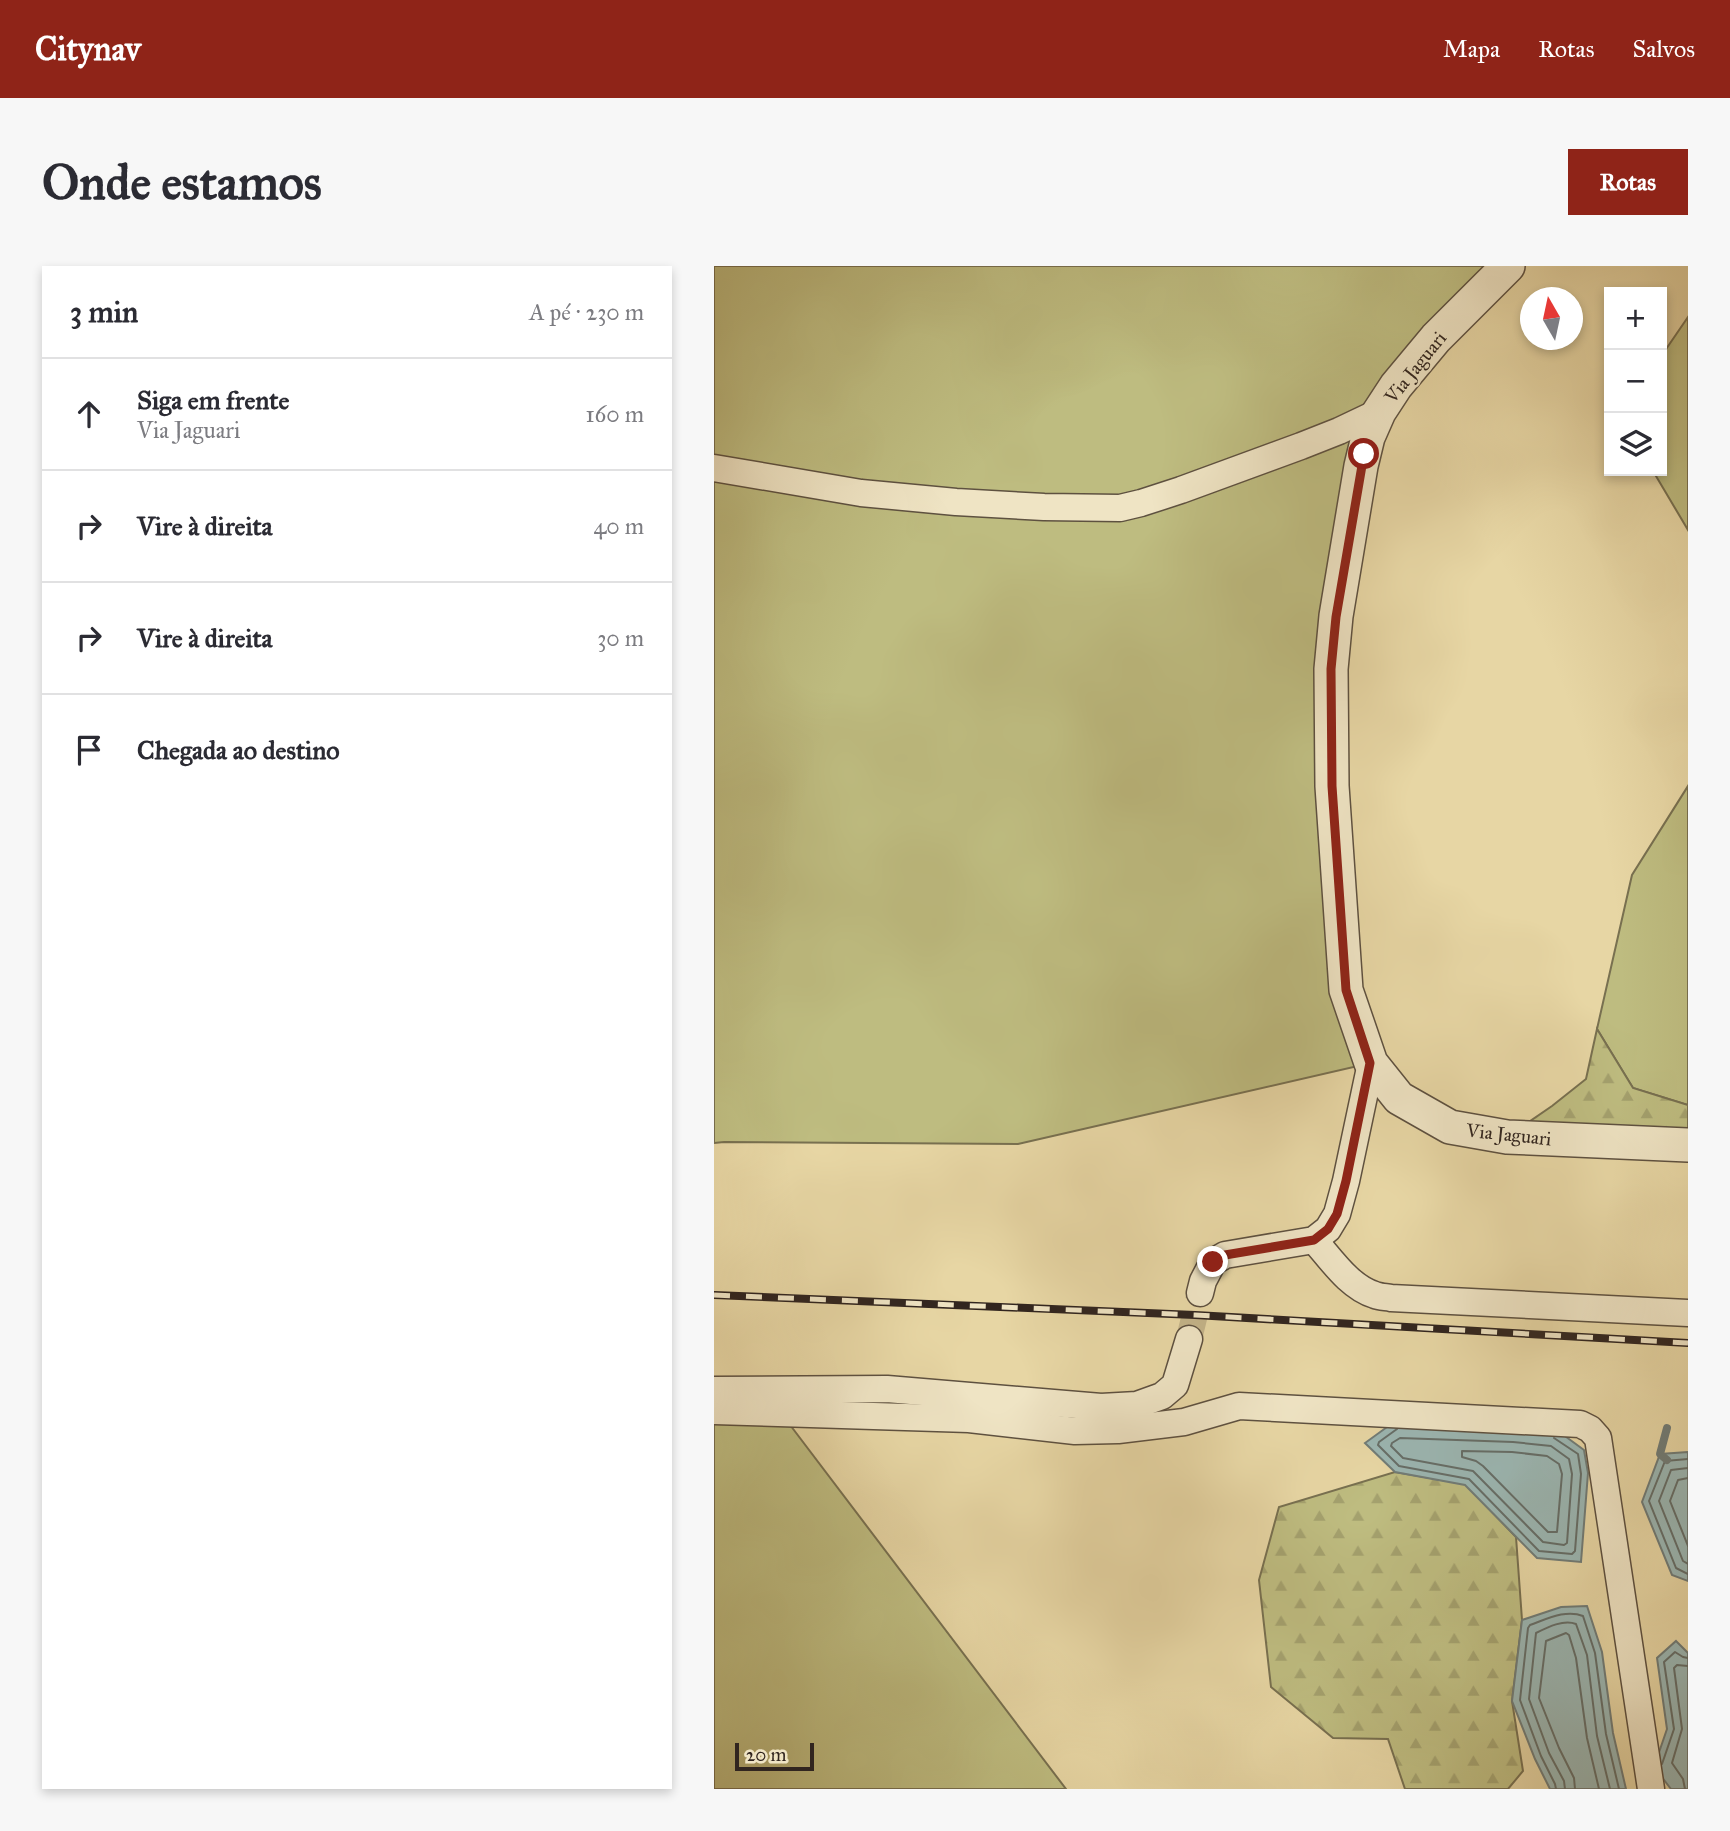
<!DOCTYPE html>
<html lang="pt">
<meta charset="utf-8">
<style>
:root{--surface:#fff;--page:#f7f7f7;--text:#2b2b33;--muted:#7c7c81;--line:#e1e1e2;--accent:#8f2418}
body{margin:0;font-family:"IM FELL Great Primer",serif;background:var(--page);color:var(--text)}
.controls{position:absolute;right:21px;top:21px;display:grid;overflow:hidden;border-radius:0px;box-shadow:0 4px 10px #0003}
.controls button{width:63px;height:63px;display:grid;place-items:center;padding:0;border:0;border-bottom:2px solid var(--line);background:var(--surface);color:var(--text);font:35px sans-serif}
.compass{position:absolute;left:806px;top:21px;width:63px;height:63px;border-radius:50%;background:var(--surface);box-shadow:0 4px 10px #0003;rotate:351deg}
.scale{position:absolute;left:21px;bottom:18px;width:79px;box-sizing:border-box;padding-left:7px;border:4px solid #31251f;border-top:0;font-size:19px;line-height:24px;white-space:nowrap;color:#31251f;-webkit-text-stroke:5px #efe4c4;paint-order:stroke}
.stop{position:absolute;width:21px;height:21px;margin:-16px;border:5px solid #8f2418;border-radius:50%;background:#fff}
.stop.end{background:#8f2418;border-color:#fff;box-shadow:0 2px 7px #0008}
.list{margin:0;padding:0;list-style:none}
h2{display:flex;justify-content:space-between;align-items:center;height:91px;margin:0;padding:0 28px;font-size:30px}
h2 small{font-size:23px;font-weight:400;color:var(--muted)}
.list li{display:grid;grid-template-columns:46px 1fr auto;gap:21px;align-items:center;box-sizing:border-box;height:112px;padding:0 28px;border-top:2px solid var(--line)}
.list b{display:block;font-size:26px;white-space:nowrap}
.list p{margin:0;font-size:23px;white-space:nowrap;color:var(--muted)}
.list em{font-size:23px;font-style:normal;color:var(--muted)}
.icon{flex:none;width:38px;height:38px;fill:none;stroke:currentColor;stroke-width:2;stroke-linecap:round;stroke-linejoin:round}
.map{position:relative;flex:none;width:974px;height:1523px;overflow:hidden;border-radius:0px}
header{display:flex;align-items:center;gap:42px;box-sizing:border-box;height:98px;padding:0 35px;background:var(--accent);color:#fff}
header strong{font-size:33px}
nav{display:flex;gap:38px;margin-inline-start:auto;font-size:24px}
.intro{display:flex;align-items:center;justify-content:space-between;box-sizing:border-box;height:168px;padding:0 42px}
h1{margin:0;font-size:49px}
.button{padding:18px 32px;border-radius:0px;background:var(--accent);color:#fff;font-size:24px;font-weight:700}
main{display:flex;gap:42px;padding:0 42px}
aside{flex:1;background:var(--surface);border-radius:0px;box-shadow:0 4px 10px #0003}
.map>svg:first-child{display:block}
</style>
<header>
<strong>Citynav</strong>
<nav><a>Mapa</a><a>Rotas</a><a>Salvos</a></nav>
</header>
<div class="intro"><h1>Onde estamos</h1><a class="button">Rotas</a></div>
<main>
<aside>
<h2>3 min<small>A pé · 230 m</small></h2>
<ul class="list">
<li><svg class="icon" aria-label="ahead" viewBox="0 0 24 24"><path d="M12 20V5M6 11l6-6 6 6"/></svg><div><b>Siga em frente</b><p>Via Jaguari</p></div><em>160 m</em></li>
<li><svg class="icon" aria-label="right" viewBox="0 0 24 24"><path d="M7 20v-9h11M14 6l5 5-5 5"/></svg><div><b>Vire à direita</b></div><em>40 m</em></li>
<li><svg class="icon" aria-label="right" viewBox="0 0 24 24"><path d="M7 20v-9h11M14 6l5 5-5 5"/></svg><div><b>Vire à direita</b></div><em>30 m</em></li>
<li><svg class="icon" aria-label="arrive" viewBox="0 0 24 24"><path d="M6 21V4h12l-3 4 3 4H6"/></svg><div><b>Chegada ao destino</b></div></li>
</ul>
</aside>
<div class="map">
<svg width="974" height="1523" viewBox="0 0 974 1523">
<defs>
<pattern id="forest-firs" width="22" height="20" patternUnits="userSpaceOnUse" patternTransform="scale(1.75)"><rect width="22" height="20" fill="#bebc80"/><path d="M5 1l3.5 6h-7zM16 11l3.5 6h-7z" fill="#a4a16e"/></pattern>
</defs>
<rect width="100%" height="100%" fill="#e7d6a4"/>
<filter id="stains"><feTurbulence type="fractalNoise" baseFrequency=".00286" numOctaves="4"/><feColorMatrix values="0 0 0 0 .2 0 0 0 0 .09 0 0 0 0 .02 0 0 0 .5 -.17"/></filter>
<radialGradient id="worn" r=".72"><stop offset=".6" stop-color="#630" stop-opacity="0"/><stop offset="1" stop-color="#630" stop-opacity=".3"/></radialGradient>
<g fill="#bebc80" stroke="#787050" stroke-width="2">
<polygon points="0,0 793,0 650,188 618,520 657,797 304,878 10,876 0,877"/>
<polygon points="974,51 974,264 939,205 948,205 948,89"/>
<polygon points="974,520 974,839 919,822 883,763 918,609"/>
<polygon points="67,1147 352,1523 0,1523 0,1148"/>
</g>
<g fill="url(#forest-firs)" stroke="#787050" stroke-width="2">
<polygon points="883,763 919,822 974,839 974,879 793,871 838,840 872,813"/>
<polygon points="681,1206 751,1218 802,1271 808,1354 798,1435 809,1505 794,1523 691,1523 674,1473 619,1472 557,1421 545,1314 565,1241"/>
</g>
<g fill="#9bb6b2" stroke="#717c77" stroke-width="2">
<polygon points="680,1156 844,1165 870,1184 874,1207 867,1296 823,1292 751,1219 681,1206 651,1177"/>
<polygon points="974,1186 974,1315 958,1309 928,1236 946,1188"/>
<polygon points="873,1340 888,1386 899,1467 912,1523 836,1523 821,1493 798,1435 808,1354 847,1341"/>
<polygon points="962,1375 974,1387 974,1523 957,1523 940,1501 953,1463 943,1392"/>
</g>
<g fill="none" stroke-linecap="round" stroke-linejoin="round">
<g stroke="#666e68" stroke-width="2">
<polyline points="683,1163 665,1176 664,1179 685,1200 755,1213 825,1285 858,1288 861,1285 867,1208 864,1188 840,1172"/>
<polygon points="686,1172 799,1176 837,1180 855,1193 858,1208 853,1277 850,1279 829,1276 759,1205 689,1192 677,1180 678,1177"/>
<polygon points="748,1185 798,1186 833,1190 845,1198 848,1208 843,1266 834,1266 769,1200 762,1195 748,1191"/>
<polyline points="974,1193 951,1195 935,1235 962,1302 974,1308"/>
<polyline points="974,1202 957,1204 945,1235 969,1295 974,1298"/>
<polyline points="974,1212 964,1214 956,1235 974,1280"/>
<polyline points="948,1498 960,1463 950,1396 961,1386 969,1391 974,1392"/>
<path d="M 842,1523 L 841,1518 L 827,1490 L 806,1434 L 814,1362 L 816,1359 C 833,1353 852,1343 869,1350 L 881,1387 L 892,1468 L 905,1523"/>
<path d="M 851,1523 L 850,1515 L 835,1487 L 815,1433 L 822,1367 C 834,1361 850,1353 862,1358 L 873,1389 L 883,1470 L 896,1523"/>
<polyline points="861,1523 860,1512 845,1482 825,1432 832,1375 852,1367 855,1369 862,1392 873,1472 885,1523"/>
<polyline points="971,1523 969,1513 958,1497 968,1463 960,1402 963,1399 974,1400"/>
</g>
<polyline stroke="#717c77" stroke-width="8" points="953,1194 946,1188 953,1162"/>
<polyline stroke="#c3b389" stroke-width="26" stroke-dasharray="26 13" stroke-linecap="butt" points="475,1073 486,1027"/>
<defs>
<g id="minor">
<polyline points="0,202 147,227 242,236 330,241 406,242 427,237 467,224 587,180 625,165 665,146"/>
<path d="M 600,974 C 617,993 635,1021 661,1029 C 666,1031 672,1031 677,1032 L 974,1047"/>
<polyline points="486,1027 489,1015 499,996 511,989 600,974 614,963 623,948 632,915 657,797"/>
<polyline points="0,1124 173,1123 387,1141 423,1139 448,1130 461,1119 475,1073"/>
<polyline points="0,1145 255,1153 361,1165 404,1164 470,1156 525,1140 866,1158 876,1163 884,1172 937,1523"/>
</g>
<polyline id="tertiary" points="794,0 722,72 682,120 665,146 654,171 647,200 622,350 617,403 618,520 632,724 657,797 685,832 736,861 793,871 974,879"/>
</defs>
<use href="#minor" stroke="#5e5140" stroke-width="29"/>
<use href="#tertiary" stroke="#5e5140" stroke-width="36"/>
<use href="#minor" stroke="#efe4c4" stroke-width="26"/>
<use href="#tertiary" stroke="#efe4c4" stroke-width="33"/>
<defs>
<polyline id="rail" points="0,1029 481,1049 974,1077"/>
</defs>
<use href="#rail" stroke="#31251f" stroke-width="8"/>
<use href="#rail" stroke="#efe4c4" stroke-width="5" stroke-dasharray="16" stroke-linecap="butt"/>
</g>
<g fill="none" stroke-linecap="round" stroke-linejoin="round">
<polyline stroke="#8f2418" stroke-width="9" points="499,996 511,989 600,974 614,963 623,948 632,915 656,797 632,724 618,520 617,403 622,351 650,188"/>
</g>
<g text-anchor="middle" stroke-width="5" stroke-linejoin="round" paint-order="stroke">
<g font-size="19" fill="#31251f" stroke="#efe4c4">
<text transform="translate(701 101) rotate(-51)" y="7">Via Jaguari</text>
<text transform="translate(795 868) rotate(6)" y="7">Via Jaguari</text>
</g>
</g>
<rect width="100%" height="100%" filter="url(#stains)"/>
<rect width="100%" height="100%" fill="url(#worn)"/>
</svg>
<div class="controls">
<button>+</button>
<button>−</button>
<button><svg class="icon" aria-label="layers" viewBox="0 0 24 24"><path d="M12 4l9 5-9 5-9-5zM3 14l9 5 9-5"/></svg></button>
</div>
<svg class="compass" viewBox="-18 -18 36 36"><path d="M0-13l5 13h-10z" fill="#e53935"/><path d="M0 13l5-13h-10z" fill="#7c7c81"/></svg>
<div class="scale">20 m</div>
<div class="stop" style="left:650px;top:188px"></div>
<div class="stop end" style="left:499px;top:996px"></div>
</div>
</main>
